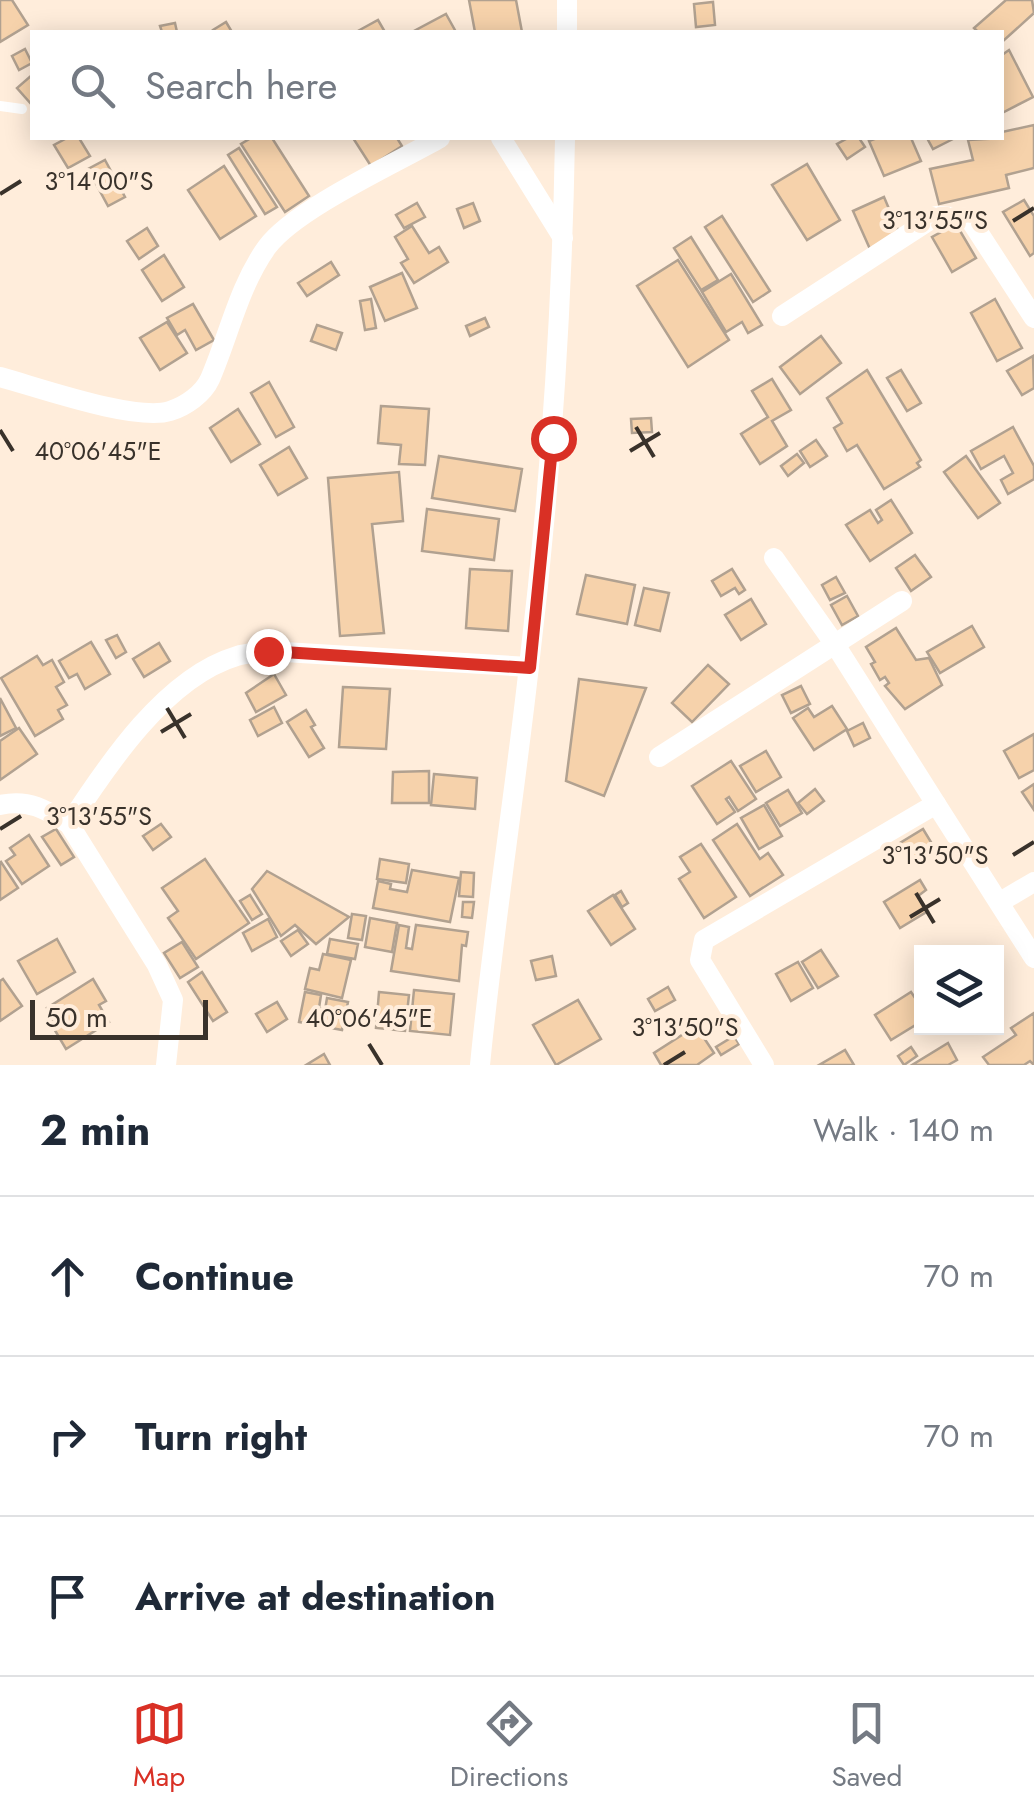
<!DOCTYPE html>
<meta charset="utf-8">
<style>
:root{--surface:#fff;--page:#f2f2f3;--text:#1f2937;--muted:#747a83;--line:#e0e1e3;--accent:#d93025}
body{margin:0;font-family:Jost,sans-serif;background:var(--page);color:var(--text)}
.controls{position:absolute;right:30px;bottom:30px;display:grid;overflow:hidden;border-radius:0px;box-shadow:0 5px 25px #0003}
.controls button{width:90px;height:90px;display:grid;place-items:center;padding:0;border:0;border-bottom:2px solid var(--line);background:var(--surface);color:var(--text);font:50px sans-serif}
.scale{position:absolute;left:30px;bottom:25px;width:178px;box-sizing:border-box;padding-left:10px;border:5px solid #39322b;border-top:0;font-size:28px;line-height:35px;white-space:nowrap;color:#39322b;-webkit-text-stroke:8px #ffeddb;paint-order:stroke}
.stop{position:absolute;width:30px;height:30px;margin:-22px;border:8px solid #d93025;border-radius:50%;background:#fff}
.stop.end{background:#d93025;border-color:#fff;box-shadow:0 2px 10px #0008}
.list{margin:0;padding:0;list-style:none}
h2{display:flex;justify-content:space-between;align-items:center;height:130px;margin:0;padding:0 40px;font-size:42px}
h2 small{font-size:32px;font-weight:400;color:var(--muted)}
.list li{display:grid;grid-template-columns:65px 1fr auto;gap:30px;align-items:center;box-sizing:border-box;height:160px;padding:0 40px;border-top:2px solid var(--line)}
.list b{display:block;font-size:38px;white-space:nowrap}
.list em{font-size:32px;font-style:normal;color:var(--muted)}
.icon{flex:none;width:55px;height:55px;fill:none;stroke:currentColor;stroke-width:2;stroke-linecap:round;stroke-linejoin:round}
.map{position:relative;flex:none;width:1034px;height:1065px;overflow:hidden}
.search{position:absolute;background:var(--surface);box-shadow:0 5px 25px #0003;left:30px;right:30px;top:30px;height:110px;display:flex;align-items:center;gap:25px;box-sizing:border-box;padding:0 35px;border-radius:0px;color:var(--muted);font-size:38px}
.sheet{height:610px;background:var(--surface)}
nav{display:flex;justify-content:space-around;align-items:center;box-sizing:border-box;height:140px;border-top:2px solid var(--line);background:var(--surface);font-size:28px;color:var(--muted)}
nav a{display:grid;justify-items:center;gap:5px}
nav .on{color:var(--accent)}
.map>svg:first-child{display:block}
</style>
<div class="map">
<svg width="1034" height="1065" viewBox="0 0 1034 1065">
<rect width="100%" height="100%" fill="#ffeddb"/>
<g fill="#f6d2ab" stroke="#b1a190" stroke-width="2.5">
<polygon points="0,0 12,0 28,25 0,42"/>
<polygon points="469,0 516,0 522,32 475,32"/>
<polygon points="1006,0 1032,0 1034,13 1002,42 1002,32 978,32 974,28"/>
<polygon points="713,2 715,25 696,27 694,4"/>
<polygon points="446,14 456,32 414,32 414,31"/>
<polygon points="378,20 385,32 356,32"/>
<polygon points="226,22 232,32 214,32 213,30"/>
<polygon points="175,23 177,32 162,32 160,26"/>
<polygon points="25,49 32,63 19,70 12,56"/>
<polygon points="1009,50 1033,97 1002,113 1002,55"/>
<polygon points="32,75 32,105 17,88"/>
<polygon points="1034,125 1034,168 1006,175 1009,188 939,204 930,169 973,160 968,140 1002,138 1002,132"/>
<polygon points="67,138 79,138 90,156 68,168 54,145"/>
<polygon points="251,138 272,138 309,196 285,212 241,144"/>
<polygon points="353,138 397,138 402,146 371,166"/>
<polygon points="848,138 859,138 865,147 847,159 837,144"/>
<polygon points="877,138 911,138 921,161 884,176 869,141"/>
<polygon points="927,138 955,138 933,149"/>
<polygon points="239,148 277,207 265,214 228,155"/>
<polygon points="105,160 125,197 108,206 88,169"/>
<polygon points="807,164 840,220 807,240 772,185"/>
<polygon points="224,166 256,216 220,239 188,190"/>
<polygon points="884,197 900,235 870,249 853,211"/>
<polygon points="1024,200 1034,216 1034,253 1030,256 1003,212"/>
<polygon points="417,203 425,217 404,228 396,215"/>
<polygon points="473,203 480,221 464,228 457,209"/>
<polygon points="722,216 770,291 753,302 705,227"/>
<polygon points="956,224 976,258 952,272 932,237"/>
<polygon points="412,226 429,253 439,247 448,262 414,283 401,263 408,259 395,237"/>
<polygon points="147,228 158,246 139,259 127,241"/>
<polygon points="691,237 718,280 701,290 674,248"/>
<polygon points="164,255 184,287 162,301 142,270"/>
<polygon points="678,260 729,340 688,367 637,286"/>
<polygon points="331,262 339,275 307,296 298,283"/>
<polygon points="402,273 417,308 385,321 370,287"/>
<polygon points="731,274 762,325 748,333 742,322 726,332 702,292"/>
<polygon points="371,299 376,328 365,330 360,301"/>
<polygon points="995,299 1022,348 997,361 971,313"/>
<polygon points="193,304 214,340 196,350 185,330 177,335 167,318"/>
<polygon points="485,318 489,327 470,336 466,326"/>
<polygon points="167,322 187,353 160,370 140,338"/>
<polygon points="317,325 342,333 336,350 311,341"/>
<polygon points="821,336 841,363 800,394 780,367"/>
<polygon points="1033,356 1034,388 1022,395 1007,371"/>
<polygon points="867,370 921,460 917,463 920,467 884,489 857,445 847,451 834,428 842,423 827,398"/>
<polygon points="901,370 921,403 907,411 887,378"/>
<polygon points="772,379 791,410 772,421 787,446 760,464 741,434 768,417 752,391"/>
<polygon points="269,382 294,427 276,437 251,393"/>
<polygon points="381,406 429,409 425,465 399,464 401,445 378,443"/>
<polygon points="238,409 260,444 231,462 210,428"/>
<polygon points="651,418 652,432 632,433 631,419"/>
<polygon points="1013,427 1034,466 1034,479 1008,494 1001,480 1013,473 1004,456 981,469 971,451"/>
<polygon points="816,440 827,456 810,467 800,451"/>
<polygon points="289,447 307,478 278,495 260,465"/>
<polygon points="797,454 804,463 788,476 781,466"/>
<polygon points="439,456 522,469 515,511 432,498"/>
<polygon points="966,456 1000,503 978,518 944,472"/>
<polygon points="399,472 403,521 372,524 384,633 340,636 328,478"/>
<polygon points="891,500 912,533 870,561 846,525 870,510 878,523 882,520 876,510"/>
<polygon points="427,509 499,519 494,560 422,551"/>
<polygon points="915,555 931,577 911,591 896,568"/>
<polygon points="470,569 512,571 508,631 466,628"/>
<polygon points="732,569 745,590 739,594 735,588 721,596 712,581"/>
<polygon points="586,575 635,585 627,624 577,614"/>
<polygon points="836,577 845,593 830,600 822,585"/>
<polygon points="644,588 669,593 660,631 635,625"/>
<polygon points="847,596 858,616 842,625 831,605"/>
<polygon points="751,599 766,624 741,640 725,615"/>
<polygon points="972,626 984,647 940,673 927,652"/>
<polygon points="896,628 916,660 929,658 942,685 905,709 885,686 889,683 885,677 880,680 871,664 875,662 866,647"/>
<polygon points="117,635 126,652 116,658 106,640"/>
<polygon points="91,642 110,674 85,689 77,674 69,678 59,661"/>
<polygon points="159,643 170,661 144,677 133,659"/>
<polygon points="37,656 43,665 52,660 64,682 56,687 67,705 58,710 63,719 35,736 1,678"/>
<polygon points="708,665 729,684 692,722 672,703"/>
<polygon points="274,674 286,695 256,712 246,693"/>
<polygon points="579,679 646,688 604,796 566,781"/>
<polygon points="801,686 810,704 791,713 782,695"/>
<polygon points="343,687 390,689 386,749 339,747"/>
<polygon points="0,698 16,728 0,736"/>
<polygon points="832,706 847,729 814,750 793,718 808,708 814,717"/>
<polygon points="274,707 282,723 258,736 250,720"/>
<polygon points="306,710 315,725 311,727 324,748 309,757 287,722"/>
<polygon points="863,723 870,738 854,746 847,731"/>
<polygon points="19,728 37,754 0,780 0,741"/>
<polygon points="1034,734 1034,770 1019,778 1004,751"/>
<polygon points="766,751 781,777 756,792 740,766"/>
<polygon points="731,761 756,799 738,811 729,797 726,799 735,812 717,824 692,786"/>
<polygon points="429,771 429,803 392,803 393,772"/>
<polygon points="434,774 477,778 475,809 431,805"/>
<polygon points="1034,784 1034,810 1022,792"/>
<polygon points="815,789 824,801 807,814 798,803"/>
<polygon points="788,790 802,813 780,826 766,803"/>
<polygon points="764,805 782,836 759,849 741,818"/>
<polygon points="161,824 171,837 153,850 143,836"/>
<polygon points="737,824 760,859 768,853 783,875 750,896 713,840"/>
<polygon points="56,829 74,857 61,865 42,837"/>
<polygon points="923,829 934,847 911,861 900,843"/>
<polygon points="29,835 49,866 22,884 6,861 15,855 10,848"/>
<polygon points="701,844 736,897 704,918 679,879 690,872 680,857"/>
<polygon points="205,859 249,923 196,959 168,918 178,911 162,888"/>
<polygon points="380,859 409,864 406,883 377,879"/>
<polygon points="1,862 18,888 0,900 0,863"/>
<polygon points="412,870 459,878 450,922 373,908 378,881 391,884 390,889 407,892"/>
<polygon points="267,871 349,917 316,944 295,925 281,936 252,889"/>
<polygon points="461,872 474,873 473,897 459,896"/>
<polygon points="920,880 926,890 918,896 928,911 900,928 884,902"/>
<polygon points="621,891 628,903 622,907 615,895"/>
<polygon points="250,895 262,914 252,920 240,901"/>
<polygon points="613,895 635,929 611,945 588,911"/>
<polygon points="463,902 474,902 472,918 462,917"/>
<polygon points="352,914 366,916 362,940 348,938"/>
<polygon points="370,918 397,923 392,952 365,947"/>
<polygon points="268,919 277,937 252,951 243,933"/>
<polygon points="399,925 409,927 406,948 412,949 416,925 468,932 466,946 462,945 459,981 391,971"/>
<polygon points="298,930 308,944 291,956 281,941"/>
<polygon points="57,939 75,972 37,994 18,961"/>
<polygon points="330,939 358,944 355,959 327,954"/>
<polygon points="182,942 198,967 180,978 164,953"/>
<polygon points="821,950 838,976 818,988 802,962"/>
<polygon points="323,954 351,960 342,998 305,989 310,968 319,970"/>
<polygon points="552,956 556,976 536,980 531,961"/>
<polygon points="798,962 813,988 791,1001 776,974"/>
<polygon points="202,972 227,1012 213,1021 188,982"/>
<polygon points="3,979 22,1006 0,1021 0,981"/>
<polygon points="93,979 106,1001 99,1005 109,1022 66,1049 50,1022 54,1020 47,1008"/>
<polygon points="668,987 675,1000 655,1011 648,999"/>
<polygon points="414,990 454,994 450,1035 410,1031"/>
<polygon points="305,992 321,995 319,1008 325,1010 327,998 348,1002 342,1030 299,1022"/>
<polygon points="379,992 409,995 405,1031 376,1028"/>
<polygon points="911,992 922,1008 922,1021 891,1040 875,1015"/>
<polygon points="578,1000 601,1039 556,1065 533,1025"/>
<polygon points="277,1002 287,1019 267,1032 256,1014"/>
<polygon points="1034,1013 1034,1065 1030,1061 1024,1065 989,1065 983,1057 1016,1035 1011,1028"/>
<polygon points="696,1026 714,1053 697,1065 661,1065 654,1053"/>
<polygon points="734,1036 739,1044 721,1055 716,1047"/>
<polygon points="948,1043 957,1060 948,1065 912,1065"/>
<polygon points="911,1047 917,1056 904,1065 898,1056"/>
<polygon points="845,1050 854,1065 819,1065"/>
<polygon points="324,1054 330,1065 306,1065"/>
</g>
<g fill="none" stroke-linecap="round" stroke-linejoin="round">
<polyline stroke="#fff" stroke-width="10" points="0,106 22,109"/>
<g stroke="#fff" stroke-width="20">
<polyline points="567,32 567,0"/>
<polyline points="501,138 563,238"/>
<polyline points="782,316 936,216 969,218 1034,318"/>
<path d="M 0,377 C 37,387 136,422 170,411 C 186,406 203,394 210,379 C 229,335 239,286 267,247 C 295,209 396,163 440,138"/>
<polyline points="774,558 836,646 936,804"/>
<polyline points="659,757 902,601"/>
<path d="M 0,805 C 29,799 45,809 69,824"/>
<polyline points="1000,902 1034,882"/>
<path d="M 166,1065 L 173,1000 L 157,965 L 69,824 C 108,764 166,677 237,656 C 247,653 258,653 268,651 L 529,667"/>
<path d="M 480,1065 C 493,932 514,800 529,666 C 550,491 562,315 565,138"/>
<polyline points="764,1065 700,960 704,940 936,804 1034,958"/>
</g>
</g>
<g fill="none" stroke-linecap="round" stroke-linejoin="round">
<polyline stroke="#d93025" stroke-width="12" points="268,651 530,668 553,438"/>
</g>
<path fill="none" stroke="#39322b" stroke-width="4" d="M 0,194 L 21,181M 1013,221 L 1034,208M 636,427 L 654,457M 0,430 L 13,451M 630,451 L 660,433M 167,708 L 185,738M 161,732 L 191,714M 0,829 L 21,816M 1013,855 L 1034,842M 916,893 L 934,923M 910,917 L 940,899M 369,1044 L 382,1065M 664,1065 L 685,1052"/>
<g font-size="25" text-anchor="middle" fill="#39322b" stroke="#ffeddb" stroke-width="8" stroke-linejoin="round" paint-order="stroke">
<text x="99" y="190">3°14'00"S</text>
<text x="935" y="229">3°13'55"S</text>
<text x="98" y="460">40°06'45"E</text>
<text x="99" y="825">3°13'55"S</text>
<text x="935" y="864">3°13'50"S</text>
<text x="369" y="1027">40°06'45"E</text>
<text x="685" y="1036">3°13'50"S</text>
</g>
</svg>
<div class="controls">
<button><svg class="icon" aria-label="layers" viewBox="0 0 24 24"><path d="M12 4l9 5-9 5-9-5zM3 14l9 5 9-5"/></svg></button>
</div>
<div class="scale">50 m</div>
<div class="stop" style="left:553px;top:438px"></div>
<div class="stop end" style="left:268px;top:651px"></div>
<div class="search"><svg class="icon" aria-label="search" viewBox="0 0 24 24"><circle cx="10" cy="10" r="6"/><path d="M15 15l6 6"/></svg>Search here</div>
</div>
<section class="sheet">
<h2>2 min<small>Walk · 140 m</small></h2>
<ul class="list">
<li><svg class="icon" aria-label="ahead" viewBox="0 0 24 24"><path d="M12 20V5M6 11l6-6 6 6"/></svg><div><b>Continue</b></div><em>70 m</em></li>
<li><svg class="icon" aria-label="right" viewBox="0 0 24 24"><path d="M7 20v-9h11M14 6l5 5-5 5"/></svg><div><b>Turn right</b></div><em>70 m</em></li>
<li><svg class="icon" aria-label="arrive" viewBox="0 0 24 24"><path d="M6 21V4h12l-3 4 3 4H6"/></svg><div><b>Arrive at destination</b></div></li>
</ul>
</section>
<nav>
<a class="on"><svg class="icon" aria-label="map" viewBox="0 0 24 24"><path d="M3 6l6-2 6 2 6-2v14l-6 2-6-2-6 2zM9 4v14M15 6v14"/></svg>Map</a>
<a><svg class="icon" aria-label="directions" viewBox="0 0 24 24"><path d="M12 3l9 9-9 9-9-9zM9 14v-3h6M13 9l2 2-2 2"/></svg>Directions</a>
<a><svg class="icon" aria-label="saved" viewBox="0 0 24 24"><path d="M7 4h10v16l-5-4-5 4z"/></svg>Saved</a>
</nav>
